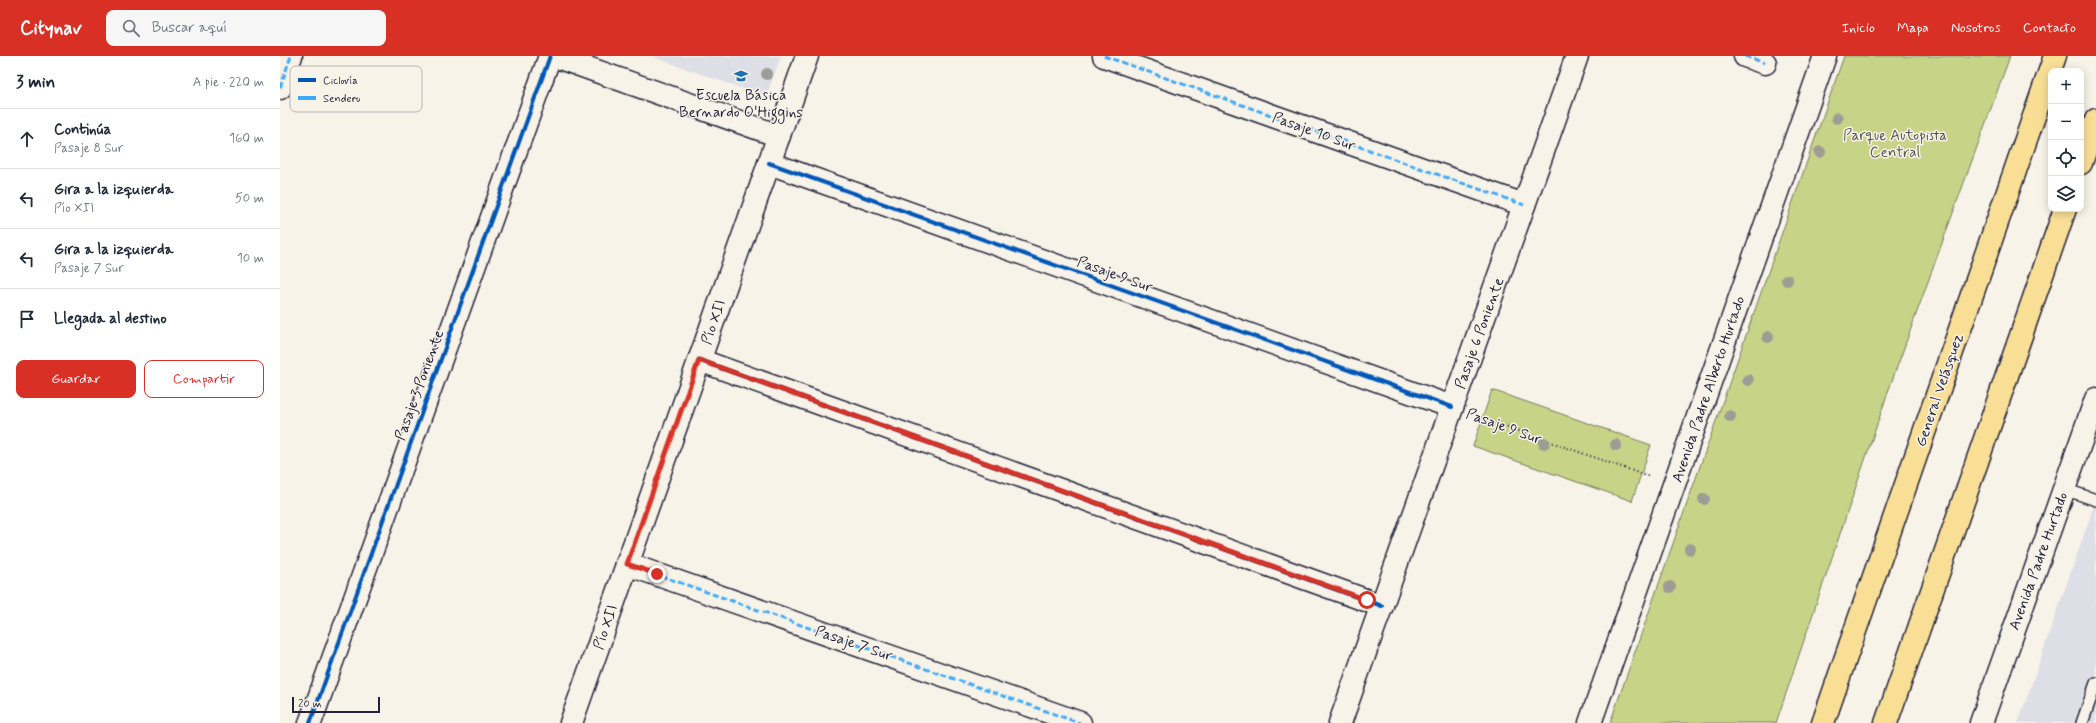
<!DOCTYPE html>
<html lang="es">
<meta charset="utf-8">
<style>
:root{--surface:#fff;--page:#f6f6f7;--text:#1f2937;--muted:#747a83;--line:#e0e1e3;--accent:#d93025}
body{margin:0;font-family:Mynerve,sans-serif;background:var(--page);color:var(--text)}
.controls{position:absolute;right:12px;top:12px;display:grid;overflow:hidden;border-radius:8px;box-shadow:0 2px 10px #0003}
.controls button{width:36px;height:36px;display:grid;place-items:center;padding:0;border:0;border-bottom:1px solid var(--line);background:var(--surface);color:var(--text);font:20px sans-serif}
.scale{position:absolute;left:12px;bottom:10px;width:88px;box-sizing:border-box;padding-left:4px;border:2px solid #22223b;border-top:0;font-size:11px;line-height:14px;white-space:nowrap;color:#22223b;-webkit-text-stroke:3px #f7f3e8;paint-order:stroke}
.stop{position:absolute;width:12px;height:12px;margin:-9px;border:3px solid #d93025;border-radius:50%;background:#fff}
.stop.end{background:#d93025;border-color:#fff;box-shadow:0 1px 4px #0008}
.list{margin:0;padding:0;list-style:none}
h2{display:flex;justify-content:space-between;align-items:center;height:52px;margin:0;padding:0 16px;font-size:17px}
h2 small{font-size:13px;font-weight:400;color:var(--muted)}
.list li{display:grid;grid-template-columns:26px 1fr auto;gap:12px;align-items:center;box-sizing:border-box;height:60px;padding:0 16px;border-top:1px solid var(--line)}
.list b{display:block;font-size:15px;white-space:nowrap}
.list p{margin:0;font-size:13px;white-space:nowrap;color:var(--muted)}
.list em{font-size:13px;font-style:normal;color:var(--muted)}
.actions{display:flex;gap:8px;padding:12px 16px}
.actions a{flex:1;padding:9px 0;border:1px solid var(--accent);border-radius:8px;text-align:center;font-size:14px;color:var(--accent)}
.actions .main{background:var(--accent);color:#fff}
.icon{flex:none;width:22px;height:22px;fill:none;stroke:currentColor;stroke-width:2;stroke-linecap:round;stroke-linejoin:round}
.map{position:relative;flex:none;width:1816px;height:667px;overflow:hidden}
header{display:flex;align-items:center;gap:24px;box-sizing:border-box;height:56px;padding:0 20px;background:var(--accent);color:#fff}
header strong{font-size:19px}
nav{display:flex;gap:22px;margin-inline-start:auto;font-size:14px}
.search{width:280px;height:36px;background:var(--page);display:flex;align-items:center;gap:10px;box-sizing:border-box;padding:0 14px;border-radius:8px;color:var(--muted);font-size:15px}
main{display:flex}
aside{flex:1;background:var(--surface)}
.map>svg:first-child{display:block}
</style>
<header>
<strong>Citynav</strong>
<div class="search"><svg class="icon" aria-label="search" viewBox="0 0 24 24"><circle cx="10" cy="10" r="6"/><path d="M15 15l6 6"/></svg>Buscar aquí</div>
<nav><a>Inicio</a><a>Mapa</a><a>Nosotros</a><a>Contacto</a></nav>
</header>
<main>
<aside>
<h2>3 min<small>A pie · 220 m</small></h2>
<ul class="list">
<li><svg class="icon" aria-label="ahead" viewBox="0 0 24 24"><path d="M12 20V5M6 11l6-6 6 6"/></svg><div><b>Continúa</b><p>Pasaje 8 Sur</p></div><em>160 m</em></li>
<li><svg class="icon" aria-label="left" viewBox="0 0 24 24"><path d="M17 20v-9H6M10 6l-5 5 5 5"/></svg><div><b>Gira a la izquierda</b><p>Pío XII</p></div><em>50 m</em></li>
<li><svg class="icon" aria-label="left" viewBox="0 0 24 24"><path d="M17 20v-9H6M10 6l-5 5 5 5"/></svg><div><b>Gira a la izquierda</b><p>Pasaje 7 Sur</p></div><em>10 m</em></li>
<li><svg class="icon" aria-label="arrive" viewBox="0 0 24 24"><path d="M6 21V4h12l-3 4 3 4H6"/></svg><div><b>Llegada al destino</b></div></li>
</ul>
<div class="actions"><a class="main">Guardar</a><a>Compartir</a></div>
</aside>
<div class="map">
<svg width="1816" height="667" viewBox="0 0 1816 667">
<rect width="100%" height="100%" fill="#f7f3e8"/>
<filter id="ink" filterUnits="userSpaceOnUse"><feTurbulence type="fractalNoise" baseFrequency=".025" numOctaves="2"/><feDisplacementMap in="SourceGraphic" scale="8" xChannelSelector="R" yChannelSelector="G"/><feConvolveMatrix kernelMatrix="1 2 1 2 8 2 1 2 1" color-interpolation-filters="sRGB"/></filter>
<g filter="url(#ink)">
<g fill="#dedfe6">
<polygon points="370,0 501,0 486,41"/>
<polygon points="1816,444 1816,667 1738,667"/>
</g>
<g fill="#c7d487" stroke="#747b61">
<polygon points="1564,0 1730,0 1609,333 1496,667 1330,667"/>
<polygon points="1212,334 1371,389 1352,445 1193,390"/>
</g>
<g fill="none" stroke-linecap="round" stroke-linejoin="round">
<defs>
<g id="service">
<polyline points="1784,433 1816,444"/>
<polyline points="1802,667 1816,627"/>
</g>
<g id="minor">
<polyline points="274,0 499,80"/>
<polyline points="824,0 1244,149"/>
<polyline points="1465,0 1485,7"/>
<polyline points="0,32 11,0"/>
<polyline points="489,107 1172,351"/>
<polyline points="419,304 1102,550"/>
<polyline points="347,508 800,667"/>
<polyline points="30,667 270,0"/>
<polyline points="291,667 527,0"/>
<polyline points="1060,667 1297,0"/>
</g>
<polyline id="tertiary" points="1310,667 1545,0"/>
<polyline id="secondary" points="1701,667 1816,343"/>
<g id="motorway">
<polyline points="1801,107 1816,64"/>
<polyline points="1543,667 1775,0"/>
<polyline points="1606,667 1785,153"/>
</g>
</defs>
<use href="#service" stroke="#22223b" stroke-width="14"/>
<use href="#minor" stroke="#22223b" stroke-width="25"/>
<use href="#tertiary" stroke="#22223b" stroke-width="25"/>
<use href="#secondary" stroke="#22223b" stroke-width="25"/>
<use href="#motorway" stroke="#22223b" stroke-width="25"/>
<polyline stroke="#22223b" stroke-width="2.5" stroke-dasharray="1 3" stroke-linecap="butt" points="1197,360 1370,421"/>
<use href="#service" stroke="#f7f3e8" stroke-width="11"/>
<use href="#minor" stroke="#f7f3e8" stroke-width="22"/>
<use href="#tertiary" stroke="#f7f3e8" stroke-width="22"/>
<use href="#secondary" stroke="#f7f3e8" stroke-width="22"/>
<use href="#motorway" stroke="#f9df96" stroke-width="22"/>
<g stroke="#3fa9f5" stroke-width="3" stroke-dasharray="6 3" stroke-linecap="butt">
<polyline points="824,0 1244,149"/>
<polyline points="1465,0 1485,7"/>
<polyline points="0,32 11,0"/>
<polyline points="347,508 800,667"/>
</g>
<defs>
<g id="cycleway">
<polyline points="489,107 1172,351"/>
<polyline points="419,304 1102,550"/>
<polyline points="30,667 270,0"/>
</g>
</defs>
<use href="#cycleway" stroke="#f7f3e8" stroke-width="6"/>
<use href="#cycleway" stroke="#0057b8" stroke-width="4"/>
</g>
<g fill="#9d9d96">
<circle cx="487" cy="18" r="6"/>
<circle cx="1557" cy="62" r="6"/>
<circle cx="1540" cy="96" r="6"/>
<circle cx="1507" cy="224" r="6"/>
<circle cx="1488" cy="281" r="6"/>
<circle cx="1468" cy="324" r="6"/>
<circle cx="1450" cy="360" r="6"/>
<circle cx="1264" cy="387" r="6"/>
<circle cx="1336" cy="389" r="6"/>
<circle cx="1424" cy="443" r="6"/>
<circle cx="1410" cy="493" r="6"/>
<circle cx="1390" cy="531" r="6"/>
</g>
</g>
<g fill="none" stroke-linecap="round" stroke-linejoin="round" filter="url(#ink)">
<polyline stroke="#d93025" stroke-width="5" points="377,518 347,508 419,304 1087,544"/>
</g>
<defs>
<symbol id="school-bare" viewBox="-9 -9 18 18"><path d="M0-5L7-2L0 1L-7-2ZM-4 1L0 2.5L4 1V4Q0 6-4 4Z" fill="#1f6fb2" stroke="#f7f3e8" stroke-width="2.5" paint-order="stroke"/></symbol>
</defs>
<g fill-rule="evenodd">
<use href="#school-bare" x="451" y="10" width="20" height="20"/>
</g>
<g text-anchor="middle" stroke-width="3" stroke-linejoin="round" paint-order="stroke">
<g font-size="15" fill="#22223b" stroke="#f7f3e8">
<text x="461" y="44">Escuela Básica<tspan x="461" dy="17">Bernardo O'Higgins</tspan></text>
</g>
<g font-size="15" fill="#22223b" stroke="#f7f3e8">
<text transform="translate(1034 75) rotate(20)" y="5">Pasaje 10 Sur</text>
<text transform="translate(835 218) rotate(20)" y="5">Pasaje 9 Sur</text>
<text transform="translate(433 266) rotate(-71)" y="5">Pío XII</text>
<text transform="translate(1199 277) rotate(-70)" y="5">Pasaje 6 Poniente</text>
<text transform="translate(139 329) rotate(-70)" y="5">Pasaje 3 Poniente</text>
<text transform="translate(1428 333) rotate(-71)" y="5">Avenida Padre Alberto Hurtado</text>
<text transform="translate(1659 334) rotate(-71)" y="5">General Velásquez</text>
<text transform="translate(1224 370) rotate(20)" y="5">Pasaje 9 Sur</text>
<text transform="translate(1758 505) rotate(-70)" y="5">Avenida Padre Hurtado</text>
<text transform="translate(325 571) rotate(-71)" y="5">Pío XII</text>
<text transform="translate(574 587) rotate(19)" y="5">Pasaje 7 Sur</text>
</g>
<g font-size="15" fill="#545752" stroke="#f7f3e8">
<text x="1615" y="84">Parque Autopista<tspan x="1615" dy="17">Central</tspan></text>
</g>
</g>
<rect x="10" y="10" width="132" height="46" rx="6" fill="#f7f3e8" stroke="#b7b4b4" stroke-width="1"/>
<rect x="18" y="22" width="18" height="4" fill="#0057b8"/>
<rect x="18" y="40" width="18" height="4" fill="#3fa9f5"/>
<g font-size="11" fill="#22223b">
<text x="43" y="28">Ciclovía</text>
<text x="43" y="46">Sendero</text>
</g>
</svg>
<div class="controls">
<button>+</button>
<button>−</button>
<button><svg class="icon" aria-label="locate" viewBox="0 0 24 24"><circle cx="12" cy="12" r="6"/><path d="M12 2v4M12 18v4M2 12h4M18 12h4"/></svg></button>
<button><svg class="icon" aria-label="layers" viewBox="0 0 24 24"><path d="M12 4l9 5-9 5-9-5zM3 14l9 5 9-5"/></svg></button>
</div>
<div class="scale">20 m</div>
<div class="stop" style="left:1087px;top:544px"></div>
<div class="stop end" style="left:377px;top:518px"></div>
</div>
</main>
